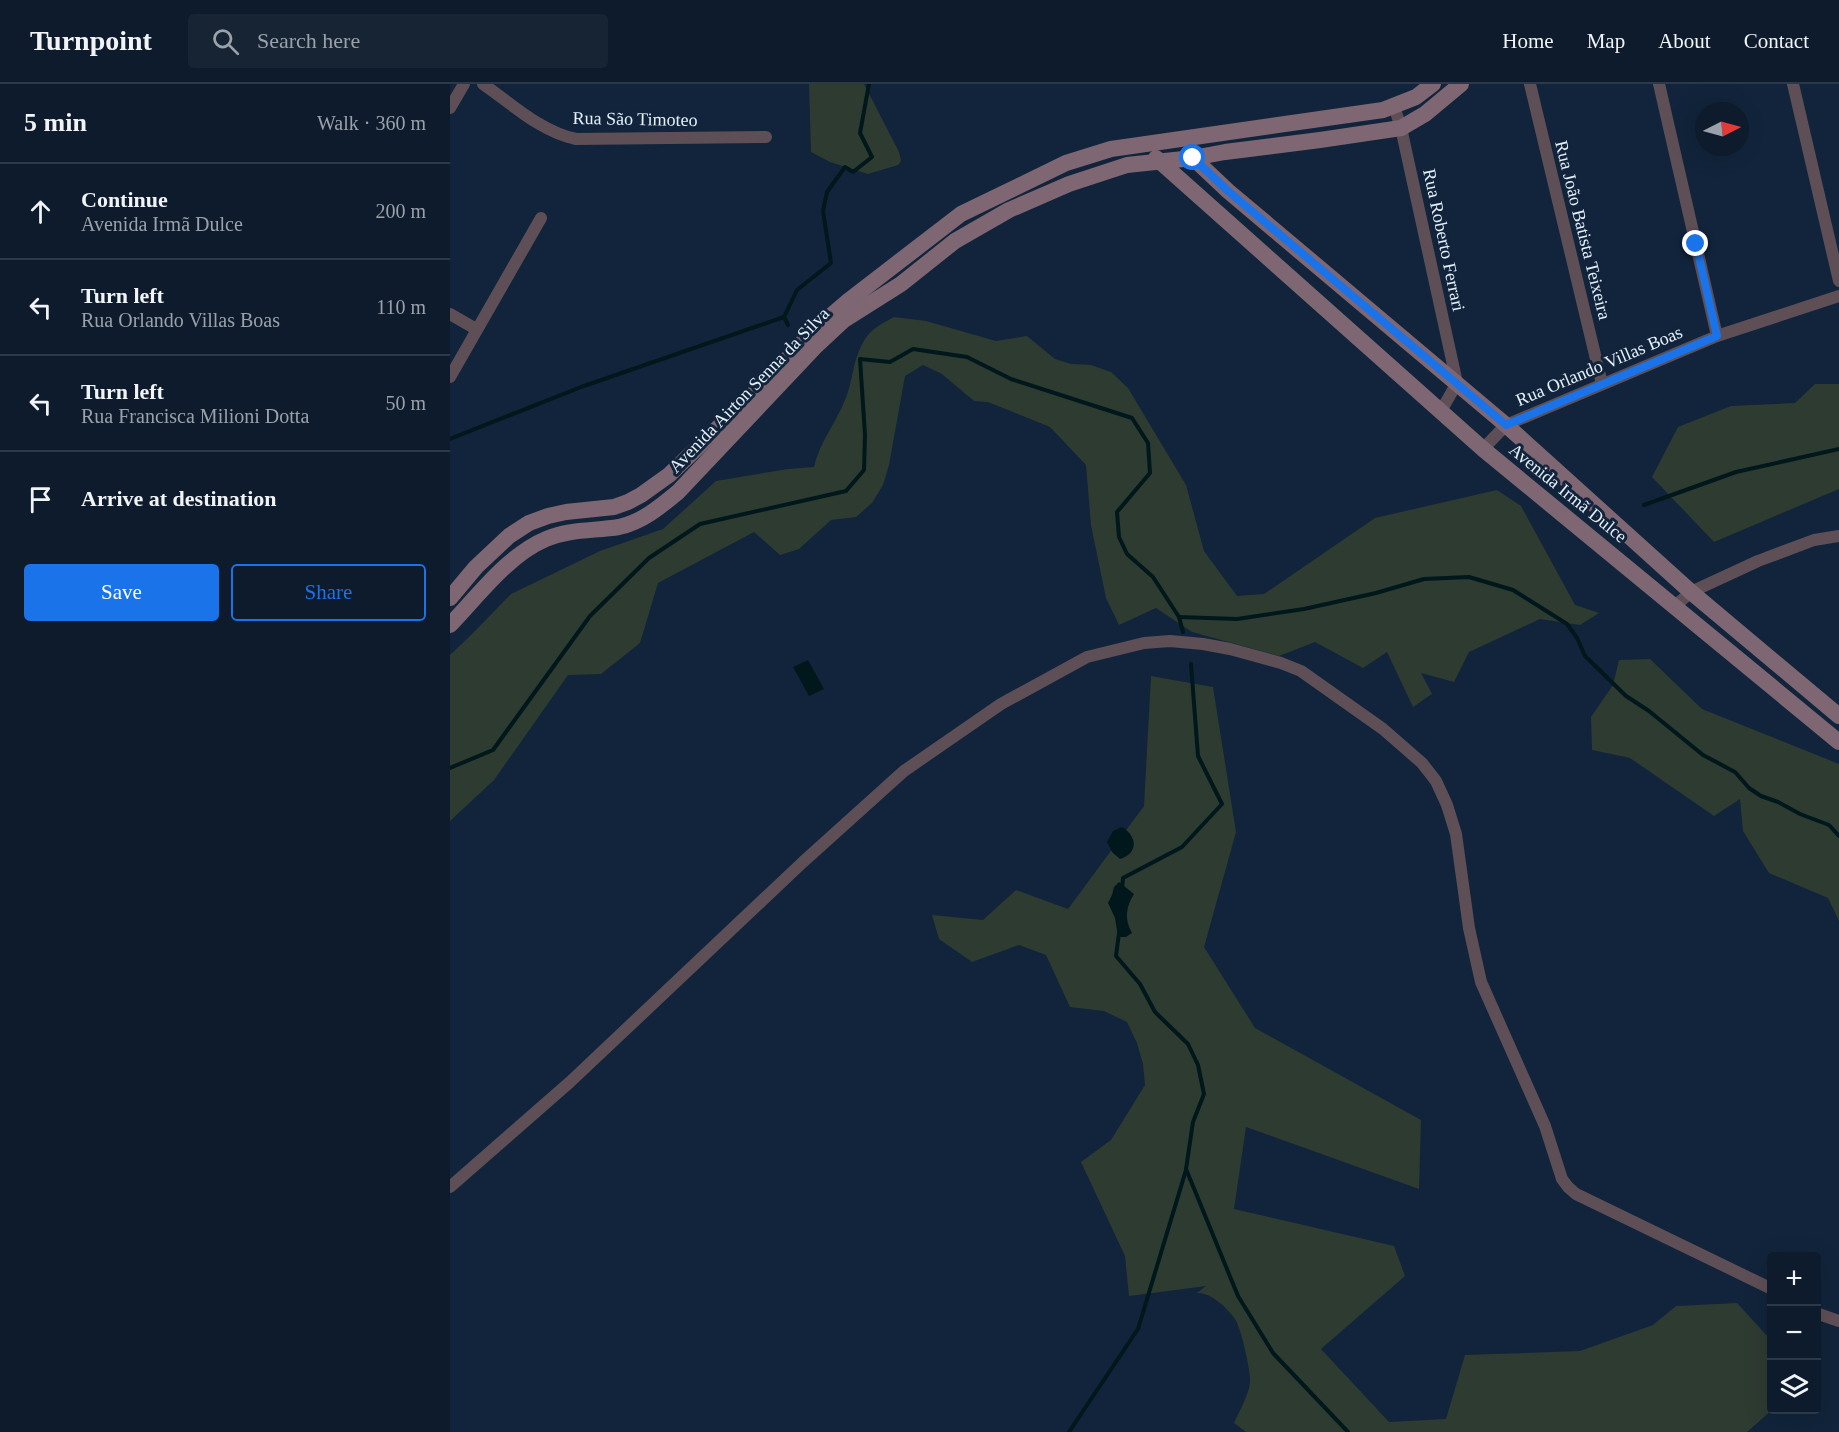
<!DOCTYPE html>
<meta charset="utf-8">
<style>
:root{--surface:#0d1b2c;--page:#162434;--text:#f1f3f6;--muted:#9aa1a9;--line:#2d3948;--accent:#1a73e8}
body{margin:0;font-family:"Times New Roman",serif;background:var(--page);color:var(--text)}
.controls{position:absolute;right:18px;bottom:18px;display:grid;overflow:hidden;border-radius:6px;box-shadow:0 6px 24px #0002}
.controls button{width:54px;height:54px;display:grid;place-items:center;padding:0;border:0;border-bottom:2px solid var(--line);background:var(--surface);color:var(--text);font:30px sans-serif}
.compass{position:absolute;left:1245px;top:18px;width:54px;height:54px;border-radius:50%;background:var(--surface);box-shadow:0 6px 24px #0002;rotate:84deg}
.stop{position:absolute;width:18px;height:18px;margin:-14px;border:4px solid #1a73e8;border-radius:50%;background:#fff}
.stop.end{background:#1a73e8;border-color:#fff;box-shadow:0 2px 6px #0008}
.list{margin:0;padding:0;list-style:none}
h2{display:flex;justify-content:space-between;align-items:center;height:78px;margin:0;padding:0 24px;font-size:26px}
h2 small{font-size:20px;font-weight:400;color:var(--muted)}
.list li{display:grid;grid-template-columns:39px 1fr auto;gap:18px;align-items:center;box-sizing:border-box;height:96px;padding:0 24px;border-top:2px solid var(--line)}
.list b{display:block;font-size:22px;white-space:nowrap}
.list p{margin:0;font-size:20px;white-space:nowrap;color:var(--muted)}
.list em{font-size:20px;font-style:normal;color:var(--muted)}
.actions{display:flex;gap:12px;padding:18px 24px}
.actions a{flex:1;padding:14px 0;border:2px solid var(--accent);border-radius:6px;text-align:center;font-size:21px;color:var(--accent)}
.actions .main{background:var(--accent);color:#fff}
.icon{flex:none;width:33px;height:33px;fill:none;stroke:currentColor;stroke-width:2;stroke-linecap:round;stroke-linejoin:round}
.map{position:relative;flex:none;width:1389px;height:1348px;overflow:hidden}
header{display:flex;align-items:center;gap:36px;box-sizing:border-box;height:84px;padding:0 30px;background:var(--surface);border-bottom:2px solid var(--line)}
header strong{font-size:28px}
nav{display:flex;gap:33px;margin-inline-start:auto;font-size:21px}
.search{width:420px;height:54px;background:var(--page);display:flex;align-items:center;gap:15px;box-sizing:border-box;padding:0 21px;border-radius:6px;color:var(--muted);font-size:22px}
main{display:flex}
aside{flex:1;background:var(--surface)}
.map>svg:first-child{display:block}
</style>
<header>
<strong>Turnpoint</strong>
<div class="search"><svg class="icon" aria-label="search" viewBox="0 0 24 24"><circle cx="10" cy="10" r="6"/><path d="M15 15l6 6"/></svg>Search here</div>
<nav><a>Home</a><a>Map</a><a>About</a><a>Contact</a></nav>
</header>
<main>
<aside>
<h2>5 min<small>Walk · 360 m</small></h2>
<ul class="list">
<li><svg class="icon" aria-label="ahead" viewBox="0 0 24 24"><path d="M12 20V5M6 11l6-6 6 6"/></svg><div><b>Continue</b><p>Avenida Irmã Dulce</p></div><em>200 m</em></li>
<li><svg class="icon" aria-label="left" viewBox="0 0 24 24"><path d="M17 20v-9H6M10 6l-5 5 5 5"/></svg><div><b>Turn left</b><p>Rua Orlando Villas Boas</p></div><em>110 m</em></li>
<li><svg class="icon" aria-label="left" viewBox="0 0 24 24"><path d="M17 20v-9H6M10 6l-5 5 5 5"/></svg><div><b>Turn left</b><p>Rua Francisca Milioni Dotta</p></div><em>50 m</em></li>
<li><svg class="icon" aria-label="arrive" viewBox="0 0 24 24"><path d="M6 21V4h12l-3 4 3 4H6"/></svg><div><b>Arrive at destination</b></div></li>
</ul>
<div class="actions"><a class="main">Save</a><a>Share</a></div>
</aside>
<div class="map">
<svg width="1389" height="1348" viewBox="0 0 1389 1348">
<rect width="100%" height="100%" fill="#11243b"/>
<g fill="#2e3b31">
<polygon points="359,0 414,0 449,68 451,77 448,81 418,90 380,78 361,68"/>
<path d="M 444,233 L 476,237 L 546,257 L 577,252 L 605,275 L 621,280 L 641,281 L 661,288 L 678,304 L 736,401 L 754,467 L 787,512 L 814,510 L 925,434 L 1047,406 L 1071,422 L 1125,521 L 1149,529 L 1130,541 L 1090,535 L 1019,568 L 1004,598 L 971,589 L 982,610 L 963,623 L 937,568 L 913,584 L 865,558 L 829,572 L 742,548 L 706,524 L 669,541 L 656,514 L 641,441 L 636,381 L 600,343 L 538,318 L 524,317 L 492,290 L 473,281 L 455,292 L 439,381 L 433,401 L 422,419 L 406,433 L 381,436 L 349,465 L 330,471 L 304,448 L 208,499 L 190,559 L 151,590 L 118,591 L 44,696 L 0,737 L 0,571 L 21,551 L 61,510 L 150,467 L 213,445 L 266,397 L 338,385 L 364,383 C 369,359 386,339 395,316 C 404,295 402,276 415,255 C 422,244 433,239 444,233 Z"/>
<polygon points="1365,300 1389,300 1389,405 1264,458 1202,393 1228,343 1281,322 1345,319"/>
<polygon points="1200,575 1252,625 1389,680 1389,837 1378,814 1319,789 1293,747 1290,715 1264,732 1180,674 1142,666 1141,633 1163,601 1169,576"/>
<path d="M 701,592 L 763,603 L 786,748 L 754,863 L 805,944 L 971,1036 L 969,1105 L 796,1043 L 784,1125 L 944,1162 L 955,1192 L 871,1265 L 939,1338 L 996,1335 L 1015,1271 L 1130,1267 L 1203,1241 L 1226,1222 L 1287,1219 L 1321,1256 L 1322,1326 L 1297,1348 L 796,1348 L 784,1339 C 789,1328 799,1310 800,1299 C 801,1287 791,1244 785,1235 C 777,1224 761,1208 747,1209 L 756,1202 L 679,1212 L 675,1172 L 631,1078 L 661,1056 L 695,1001 L 693,980 L 687,959 L 677,938 L 654,927 L 620,923 L 596,871 L 569,861 L 522,878 L 489,855 L 482,831 L 533,836 L 566,806 L 618,825 L 694,722 Z"/>
</g>
<g fill="#00181b">
<polygon points="358,576 374,605 359,612 343,583"/>
<path d="M 672,743 C 687,752 689,769 670,775 L 662,768 L 657,758 L 663,747 Z"/>
<path d="M 669,798 L 684,810 C 676,823 674,835 682,849 L 676,853 L 668,853 L 665,834 L 658,819 L 662,811 L 664,803 Z"/>
</g>
<g fill="none" stroke-linecap="round" stroke-linejoin="round">
<g stroke="#00181b" stroke-width="4">
<polyline points="338,241 334,233 347,206 381,179 373,127 377,108 395,83 403,88 422,73 410,49 419,0"/>
<polyline points="0,355 131,303 334,233"/>
<polyline points="1194,421 1286,388 1389,365"/>
<polyline points="729,533 787,535 854,525 926,509 974,495 1019,493 1063,506 1117,540 1127,554 1135,572 1176,612 1199,627 1253,671 1285,688 1299,704 1311,712 1328,718 1350,730 1379,741 1389,752"/>
<polyline points="0,684 43,666 140,532 199,474 250,440 396,407 414,386 415,351 410,275 440,278 463,265 517,273 561,295 682,334 698,359 700,389 667,428 669,453 677,470 703,493 729,533 733,548"/>
<polyline points="672,805 673,794 732,763 772,720 748,672 741,580"/>
<polyline points="669,849 666,872 690,900 705,928 738,960 748,981 754,1010 743,1038 736,1085 788,1212 823,1269 898,1348"/>
<polyline points="619,1348 688,1245 736,1086"/>
</g>
<g stroke="#5e4f56" stroke-width="12">
<path d="M 33,0 C 62,20 91,48 126,55 L 316,53"/>
<polyline points="1080,0 1152,300"/>
<polyline points="1209,0 1267,252"/>
<polyline points="1343,0 1389,197"/>
<polyline points="944,22 951,44 1007,299 991,327"/>
<polyline points="0,24 14,0"/>
<polyline points="0,230 26,245"/>
<polyline points="0,293 91,134"/>
<polyline points="1033,365 1056,341 1267,252 1389,212"/>
<polyline points="1225,522 1241,508 1308,477 1364,456 1389,452"/>
<polyline points="0,1103 120,998 353,778 454,687 551,620 637,573 694,559 720,557 753,560 780,565 831,579 851,587 933,645 972,679 986,697 997,721 1006,750 1019,844 1031,898 1095,1042 1112,1095 1118,1103 1126,1110 1322,1205"/>
<polyline points="1366,1229 1389,1237"/>
</g>
<g stroke="#7e6772" stroke-width="16">
<polyline points="739,69 743,74 778,107 1056,341 1241,508 1389,632"/>
<polyline points="706,74 1033,365 1389,658"/>
<polyline points="0,514 26,483 59,452 79,439 98,432 116,428 164,423 178,418 191,411 219,391 323,291 363,247 398,217 511,130 616,79 661,65 933,26 966,13 983,0"/>
<path d="M 0,541 C 28,512 58,471 96,455 C 119,445 144,447 169,443 C 192,438 210,423 228,408 L 365,263 L 394,236 L 451,200 L 505,157 L 559,126 L 619,100 L 677,81 L 743,74 L 775,68 L 870,56 L 951,44 L 975,30 L 1011,0"/>
</g>
</g>
<g fill="none" stroke-linecap="round" stroke-linejoin="round">
<polyline stroke="#1a73e8" stroke-width="8" points="743,74 778,107 1056,341 1267,252 1246,160"/>
</g>
<g text-anchor="middle" stroke-width="6" stroke-linejoin="round" paint-order="stroke">
<g font-size="18" fill="#e6f0fc" stroke="#11243b">
<text transform="translate(185 35) rotate(1)" y="6">Rua São Timoteo</text>
<text transform="translate(1133 146) rotate(76)" y="6">Rua João Batista Teixeira</text>
<text transform="translate(994 156) rotate(78)" y="6">Rua Roberto Ferrari</text>
<text transform="translate(1149 282) rotate(-23)" y="6">Rua Orlando Villas Boas</text>
<text transform="translate(299 306) rotate(-46)" y="6">Avenida Airton Senna da Silva</text>
<text transform="translate(1118 409) rotate(39)" y="6">Avenida Irmã Dulce</text>
</g>
</g>
</svg>
<div class="controls">
<button>+</button>
<button>−</button>
<button><svg class="icon" aria-label="layers" viewBox="0 0 24 24"><path d="M12 4l9 5-9 5-9-5zM3 14l9 5 9-5"/></svg></button>
</div>
<svg class="compass" viewBox="-18 -18 36 36"><path d="M0-13l5 13h-10z" fill="#e53935"/><path d="M0 13l5-13h-10z" fill="#9aa1a9"/></svg>
<div class="stop" style="left:743px;top:74px"></div>
<div class="stop end" style="left:1246px;top:160px"></div>
</div>
</main>
